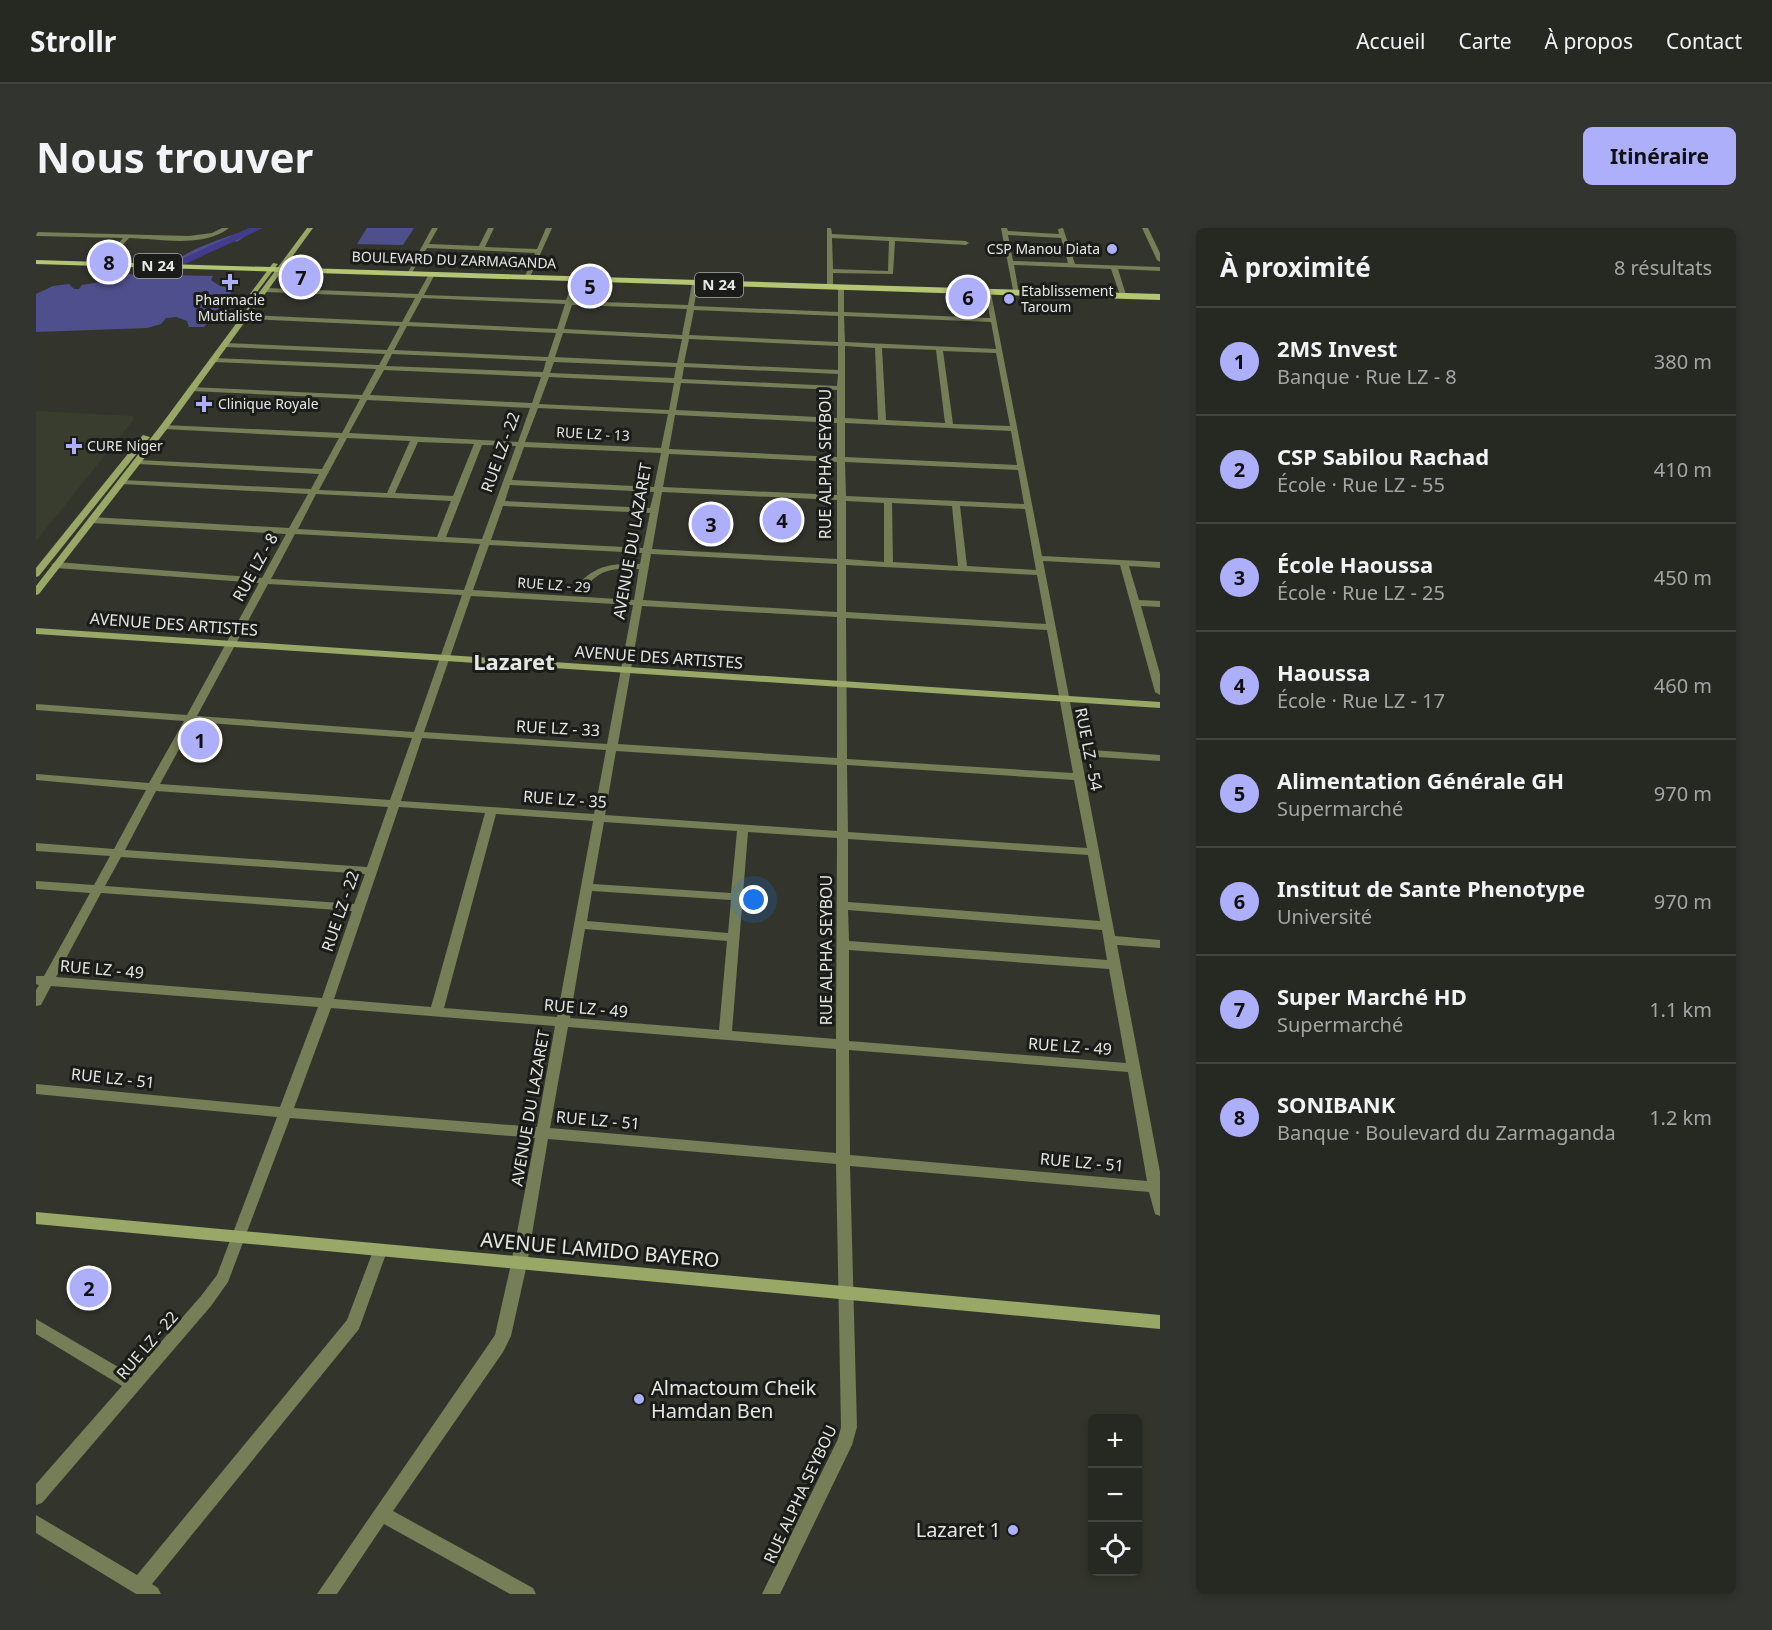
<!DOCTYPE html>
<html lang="fr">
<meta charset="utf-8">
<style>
:root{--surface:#262822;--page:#32342f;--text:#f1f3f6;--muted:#a4a6a5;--line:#424440;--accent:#adaffb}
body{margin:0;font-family:"Noto Sans",sans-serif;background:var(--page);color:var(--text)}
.controls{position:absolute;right:18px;bottom:18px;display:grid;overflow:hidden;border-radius:9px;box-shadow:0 3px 9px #0003}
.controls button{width:54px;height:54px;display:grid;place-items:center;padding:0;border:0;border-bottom:2px solid var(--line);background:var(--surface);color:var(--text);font:30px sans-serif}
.you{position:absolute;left:718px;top:672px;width:21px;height:21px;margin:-15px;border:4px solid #fff;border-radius:50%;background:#1a73e8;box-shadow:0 0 0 9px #1a73e833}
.badge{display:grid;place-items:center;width:39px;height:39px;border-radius:50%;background:var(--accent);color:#111;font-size:20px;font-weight:700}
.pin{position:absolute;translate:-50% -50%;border:3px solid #fff;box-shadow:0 2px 6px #0006}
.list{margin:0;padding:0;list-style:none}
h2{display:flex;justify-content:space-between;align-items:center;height:78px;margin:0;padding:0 24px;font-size:26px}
h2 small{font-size:20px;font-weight:400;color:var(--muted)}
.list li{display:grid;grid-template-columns:39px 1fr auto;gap:18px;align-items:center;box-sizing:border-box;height:108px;padding:0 24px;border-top:2px solid var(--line)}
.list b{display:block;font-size:22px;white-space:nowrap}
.list p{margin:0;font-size:20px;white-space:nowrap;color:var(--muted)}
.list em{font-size:20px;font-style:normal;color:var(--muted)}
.icon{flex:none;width:33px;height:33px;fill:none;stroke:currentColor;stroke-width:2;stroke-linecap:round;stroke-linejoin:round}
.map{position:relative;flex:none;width:1124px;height:1366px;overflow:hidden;border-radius:9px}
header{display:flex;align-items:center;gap:36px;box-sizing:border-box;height:84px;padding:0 30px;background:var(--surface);border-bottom:2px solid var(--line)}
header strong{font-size:28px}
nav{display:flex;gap:33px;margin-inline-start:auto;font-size:21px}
.intro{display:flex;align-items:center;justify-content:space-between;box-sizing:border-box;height:144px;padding:0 36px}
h1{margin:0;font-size:42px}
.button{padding:15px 27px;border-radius:9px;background:var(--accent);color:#111;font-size:21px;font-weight:700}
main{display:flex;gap:36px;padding:0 36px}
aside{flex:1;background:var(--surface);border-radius:9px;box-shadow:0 3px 9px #0003}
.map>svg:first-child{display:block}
</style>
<header>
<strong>Strollr</strong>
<nav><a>Accueil</a><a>Carte</a><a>À propos</a><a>Contact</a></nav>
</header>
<div class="intro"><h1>Nous trouver</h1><a class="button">Itinéraire</a></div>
<main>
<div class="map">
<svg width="1124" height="1366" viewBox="0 0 1124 1366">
<rect width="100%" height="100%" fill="#33352d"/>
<polygon fill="#393d2e" points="0,183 96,188 98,191 0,313"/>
<g fill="#504f8d">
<path d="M 216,0 L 221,0 L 201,14 L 198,13 L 140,34 C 148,22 200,6 216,0 Z"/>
<polygon points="331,0 378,0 367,17 321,16"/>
<polygon points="84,46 177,48 175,52 184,58 198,61 168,99 153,99 151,93 140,89 130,90 125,96 111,100 0,104 0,66 17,58 33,56 38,61 43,61 46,57 71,53 76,48"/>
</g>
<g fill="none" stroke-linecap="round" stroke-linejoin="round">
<polygon fill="#433c8d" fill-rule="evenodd" points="213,0 227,0 149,36 145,37 139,34"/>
<g fill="#757e56" fill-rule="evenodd">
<path d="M 186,0 L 193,0 C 168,20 124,11 93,10 L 67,38 L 65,37 L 65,35 L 87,10 L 0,8 L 0,4 L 153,8 L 176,5 Z"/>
<polygon points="396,0 402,0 393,16 443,18 452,0 458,0 449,19 501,21 510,0 516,0 494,49 489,48 499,25 391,20 375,46 371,46"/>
<path d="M 791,0 L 795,0 L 796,6 L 930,13 L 933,15 L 930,17 L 859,13 L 857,46 L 797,45 L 797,57 L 794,59 L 791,57 ZM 796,10 L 853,13 L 852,43 L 797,41 Z"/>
<path d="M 965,0 L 971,0 L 972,3 L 1023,6 L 1022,1 L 1027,0 L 1039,36 L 1124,39 L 1124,43 L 1082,41 L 1090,67 L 1087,69 L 1084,67 L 1075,41 L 978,37 L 983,66 L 978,67 ZM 972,7 L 1025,10 L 1032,35 L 977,33 Z"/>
<polygon points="1106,0 1112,0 1124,25 1124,34 1121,32"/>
<path d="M 396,44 L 399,46 L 388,67 L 530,72 L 537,53 L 540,51 L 543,53 L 537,73 L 652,77 L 656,56 L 659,54 L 662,56 L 658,78 L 802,84 L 802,61 L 805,59 L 808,61 L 808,84 L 954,90 L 950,66 L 955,65 L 1006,328 L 1124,334 L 1124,340 L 1093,338 L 1103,372 L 1124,373 L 1124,379 L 1105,378 L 1124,446 L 1124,467 L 1119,464 L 1084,337 L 1007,333 L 1043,521 L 1124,527 L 1124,533 L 1045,528 L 1079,708 L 1124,712 L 1124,720 L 1081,717 L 1124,944 L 1124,988 L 1119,986 L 1113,964 L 814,938 L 821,1199 L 816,1217 L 744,1366 L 726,1366 L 802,1211 L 805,1199 L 800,936 L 512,911 L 491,1036 L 475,1108 L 467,1124 L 357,1283 L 497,1360 L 500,1366 L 474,1366 L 348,1296 L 301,1366 L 281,1366 L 459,1107 L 475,1036 L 499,910 L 254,890 L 192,1054 L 175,1078 L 6,1275 L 0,1277 L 0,1256 L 86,1158 L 0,1106 L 0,1091 L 96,1147 L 165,1068 L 181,1047 L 241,889 L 0,866 L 0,856 L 244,879 L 282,779 L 15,758 L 5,777 L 0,778 L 0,762 L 3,757 L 0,756 L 0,748 L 8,748 L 54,665 L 0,661 L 0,653 L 58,657 L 74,628 L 0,623 L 0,615 L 78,621 L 110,562 L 0,552 L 0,546 L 113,555 L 148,493 L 0,482 L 0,476 L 151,487 L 223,355 L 20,340 L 15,337 L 20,334 L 226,350 L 250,306 L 55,295 L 51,292 L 55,289 L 253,300 L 272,266 L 86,256 L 82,254 L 86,252 L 275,261 L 283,246 L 101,236 L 97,234 L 101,232 L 286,241 L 303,210 L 128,201 L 124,199 L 128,197 L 306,205 L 324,171 L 155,163 L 151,161 L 155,159 L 326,167 L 340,141 L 177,134 L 173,132 L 177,130 L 343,137 L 349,126 L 189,119 L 185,117 L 189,115 L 351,122 L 364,98 L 210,91 L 207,89 L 210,87 L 366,94 L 379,70 L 230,64 L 227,62 L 230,60 L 382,66 L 393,46 ZM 386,70 L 529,76 L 521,101 L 373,94 ZM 536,77 L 651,81 L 646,107 L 528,101 ZM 658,82 L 802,88 L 802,114 L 653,107 ZM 808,88 L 955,94 L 960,121 L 809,114 ZM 371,98 L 520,105 L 512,129 L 358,122 ZM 527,105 L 646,111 L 641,135 L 519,129 ZM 653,111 L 802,118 L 802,142 L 648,135 ZM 809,118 L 839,120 L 842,192 L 809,190 ZM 846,120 L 900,122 L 909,195 L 850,192 ZM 907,123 L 960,125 L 974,198 L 917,196 ZM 356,126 L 510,133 L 507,144 L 350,138 ZM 518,134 L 640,139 L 638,150 L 514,145 ZM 648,139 L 802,146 L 801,158 L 646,151 ZM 348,142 L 505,149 L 496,175 L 334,167 ZM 513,149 L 638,155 L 633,182 L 503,176 ZM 645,155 L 801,162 L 801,190 L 640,182 ZM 331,172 L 494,180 L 482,214 L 313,205 ZM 502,180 L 632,186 L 625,220 L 489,214 ZM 639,187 L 801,195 L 801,229 L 633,221 ZM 809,195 L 975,203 L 981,237 L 809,229 ZM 311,210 L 374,213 L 351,265 L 283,262 ZM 382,214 L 438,216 L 417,268 L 359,265 ZM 446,217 L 480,218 L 446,311 L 410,309 ZM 488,219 L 625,225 L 618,259 L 476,252 ZM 633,226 L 801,234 L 801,267 L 627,259 ZM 809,234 L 982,242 L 988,276 L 810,268 ZM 474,257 L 618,264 L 614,280 L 469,273 ZM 626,264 L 801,272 L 801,331 L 616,321 ZM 280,266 L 415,273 L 401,309 L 262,301 ZM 810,273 L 848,275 L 848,334 L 810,331 ZM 856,275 L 916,278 L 922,338 L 857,334 ZM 467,278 L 614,285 L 607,320 L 455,312 ZM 924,278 L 989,281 L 1000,342 L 931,338 ZM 259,306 L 444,316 L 428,362 L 235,351 ZM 453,317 L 606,325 L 604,336 C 577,335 558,337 540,359 L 545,362 C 551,359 554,353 560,349 C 573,339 588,341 603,341 L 598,372 L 437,362 ZM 615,326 L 801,336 L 801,384 L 607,372 ZM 810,337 L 1001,347 L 1010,396 L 810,384 ZM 232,356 L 426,367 L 378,504 L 161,488 ZM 435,368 L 597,377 L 571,516 L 388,504 ZM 606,378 L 801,389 L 801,530 L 582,516 ZM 810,390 L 1011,402 L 1037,545 L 811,531 ZM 158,494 L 376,510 L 354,572 L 124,556 ZM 386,510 L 570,522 L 558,586 L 365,573 ZM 580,523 L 801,537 L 801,603 L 569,587 ZM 811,537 L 1038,552 L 1051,620 L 812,604 ZM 120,563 L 352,579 L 331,639 L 89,622 ZM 363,579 L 449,585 L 395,779 L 298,771 ZM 460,586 L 557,593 L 521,789 L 408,780 ZM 568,594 L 701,603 L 695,665 L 557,656 ZM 712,604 L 801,610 L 800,811 L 696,803 ZM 812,611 L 1052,627 L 1064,693 L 812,674 ZM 85,629 L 329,646 L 318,676 L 69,658 ZM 556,663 L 695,672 L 692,705 L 551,693 ZM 65,665 L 316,683 L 286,770 L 20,749 ZM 812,682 L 1066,702 L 1071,732 L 813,713 ZM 549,701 L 691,713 L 683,802 L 534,790 ZM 813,722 L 1073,741 L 1090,835 L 813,813 ZM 295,780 L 519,798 L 501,899 L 258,880 ZM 532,799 L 800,821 L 800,925 L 514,900 ZM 813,822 L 1092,844 L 1111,953 L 814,927 Z"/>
<polygon points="344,1017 349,1019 351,1023 323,1101 116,1356 122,1360 125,1366 100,1366 0,1305 0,1287 101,1347 311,1092 337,1023 339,1019"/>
</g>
<g fill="#99a767" fill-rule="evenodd">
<polygon points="271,0 277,0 131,201 3,366 0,367 0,358 125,197"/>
<polygon points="237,35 242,36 212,76 208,76 208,74"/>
<polygon points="107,207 114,209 3,348 0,349 0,340"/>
<polygon points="0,400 1124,474 1124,480 0,406"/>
<polygon points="0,984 1124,1087 1124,1101 0,996"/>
</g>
<polygon fill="#b4c673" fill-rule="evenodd" points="0,32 1124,66 1124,72 0,36"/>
</g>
<g fill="#adaffb" stroke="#1b1c19" stroke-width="2">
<circle cx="1076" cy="21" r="6"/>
<path d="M191 45h6v6h6v6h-6v6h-6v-6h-6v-6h6z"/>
<circle cx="973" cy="71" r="6"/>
<path d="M165 167h6v6h6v6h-6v6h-6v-6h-6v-6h6z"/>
<path d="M35 209h6v6h6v6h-6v6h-6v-6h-6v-6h6z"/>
<circle cx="603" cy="1171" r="6"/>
<circle cx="977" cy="1302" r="6"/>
</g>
<g text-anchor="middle" stroke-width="6" stroke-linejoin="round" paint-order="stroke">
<g font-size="14" fill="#e5e7e2" stroke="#1b1c19" text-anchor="start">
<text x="1064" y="26" text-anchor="end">CSP Manou Diata</text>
<text x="985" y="68">Etablissement<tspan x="985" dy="16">Taroum</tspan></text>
<text x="194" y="77" text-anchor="middle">Pharmacie<tspan x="194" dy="16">Mutialiste</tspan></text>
<text x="182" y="181">Clinique Royale</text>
<text x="51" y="223">CURE Niger</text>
</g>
<g font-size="14" fill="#e5e7e2" stroke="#1b1c19">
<text transform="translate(418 32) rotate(2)" y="5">BOULEVARD DU ZARMAGANDA</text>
<text transform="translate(557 206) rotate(3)" y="5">RUE LZ - 13</text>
<text transform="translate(518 357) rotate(4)" y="5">RUE LZ - 29</text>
</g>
<g fill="#1b1c19" stroke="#a8aaa6" stroke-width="1.5">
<rect x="98" y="26" width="48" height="24" rx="4.5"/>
<rect x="659" y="45" width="48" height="24" rx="4.5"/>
</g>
<g font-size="15" font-weight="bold" fill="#e5e7e2">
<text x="122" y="43">N 24</text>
<text x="683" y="62">N 24</text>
</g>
<g font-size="16" fill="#e5e7e2" stroke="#1b1c19">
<text transform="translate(464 224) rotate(-70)" y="6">RUE LZ - 22</text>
<text transform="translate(789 236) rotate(-90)" y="6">RUE ALPHA SEYBOU</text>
<text transform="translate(596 313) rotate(-80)" y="6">AVENUE DU LAZARET</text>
<text transform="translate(219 339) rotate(-61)" y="6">RUE LZ - 8</text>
<text transform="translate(138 396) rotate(4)" y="6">AVENUE DES ARTISTES</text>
<text transform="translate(623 429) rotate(4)" y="6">AVENUE DES ARTISTES</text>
<text transform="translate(522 500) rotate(3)" y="6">RUE LZ - 33</text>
<text transform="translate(1053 521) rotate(79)" y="6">RUE LZ - 54</text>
<text transform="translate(529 571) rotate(4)" y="6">RUE LZ - 35</text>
<text transform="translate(304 683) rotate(-71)" y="6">RUE LZ - 22</text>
<text transform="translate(790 722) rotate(-90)" y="6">RUE ALPHA SEYBOU</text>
<text transform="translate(66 741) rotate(5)" y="6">RUE LZ - 49</text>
<text transform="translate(550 780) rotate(5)" y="6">RUE LZ - 49</text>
<text transform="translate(1034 818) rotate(4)" y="6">RUE LZ - 49</text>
<text transform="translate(77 850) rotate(6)" y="6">RUE LZ - 51</text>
<text transform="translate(494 880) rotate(-80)" y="6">AVENUE DU LAZARET</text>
<text transform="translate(562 892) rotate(5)" y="6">RUE LZ - 51</text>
<text transform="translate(1046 934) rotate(5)" y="6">RUE LZ - 51</text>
<text transform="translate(111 1117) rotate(-49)" y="6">RUE LZ - 22</text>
<text transform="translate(764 1266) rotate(-65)" y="6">RUE ALPHA SEYBOU</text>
</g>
<g font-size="20" fill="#e5e7e2" stroke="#1b1c19">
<text transform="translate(564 1022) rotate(5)" y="7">AVENUE LAMIDO BAYERO</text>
</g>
<g font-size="20" fill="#e5e7e2" stroke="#1b1c19" text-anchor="start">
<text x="615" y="1167">Almactoum Cheik<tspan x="615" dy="23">Hamdan Ben</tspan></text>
<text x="965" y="1309" text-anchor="end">Lazaret 1</text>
</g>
<g font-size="22" font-weight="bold" fill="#e5e7e2" stroke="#1b1c19">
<text x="478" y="442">Lazaret</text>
</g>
</g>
</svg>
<div class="controls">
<button>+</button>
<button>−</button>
<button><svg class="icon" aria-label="locate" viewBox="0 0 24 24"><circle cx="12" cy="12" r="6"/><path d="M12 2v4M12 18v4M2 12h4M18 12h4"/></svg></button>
</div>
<div class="you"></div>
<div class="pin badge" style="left:164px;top:512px">1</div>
<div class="pin badge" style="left:53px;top:1060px">2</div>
<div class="pin badge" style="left:675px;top:296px">3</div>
<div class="pin badge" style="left:746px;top:292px">4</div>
<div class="pin badge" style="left:554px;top:58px">5</div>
<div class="pin badge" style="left:932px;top:69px">6</div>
<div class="pin badge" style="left:265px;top:49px">7</div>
<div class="pin badge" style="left:73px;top:34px">8</div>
</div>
<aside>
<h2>À proximité<small>8 résultats</small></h2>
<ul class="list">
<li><span class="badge">1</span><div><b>2MS Invest</b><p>Banque · Rue LZ - 8</p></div><em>380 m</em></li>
<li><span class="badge">2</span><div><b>CSP Sabilou Rachad</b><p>École · Rue LZ - 55</p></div><em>410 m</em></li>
<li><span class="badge">3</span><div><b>École Haoussa</b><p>École · Rue LZ - 25</p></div><em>450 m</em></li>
<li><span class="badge">4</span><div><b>Haoussa</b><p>École · Rue LZ - 17</p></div><em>460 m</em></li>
<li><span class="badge">5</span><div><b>Alimentation Générale GH</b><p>Supermarché</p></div><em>970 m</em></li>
<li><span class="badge">6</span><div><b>Institut de Sante Phenotype</b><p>Université</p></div><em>970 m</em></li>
<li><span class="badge">7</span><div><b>Super Marché HD</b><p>Supermarché</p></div><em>1.1 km</em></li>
<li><span class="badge">8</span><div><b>SONIBANK</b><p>Banque · Boulevard du Zarmaganda</p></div><em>1.2 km</em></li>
</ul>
</aside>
</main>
